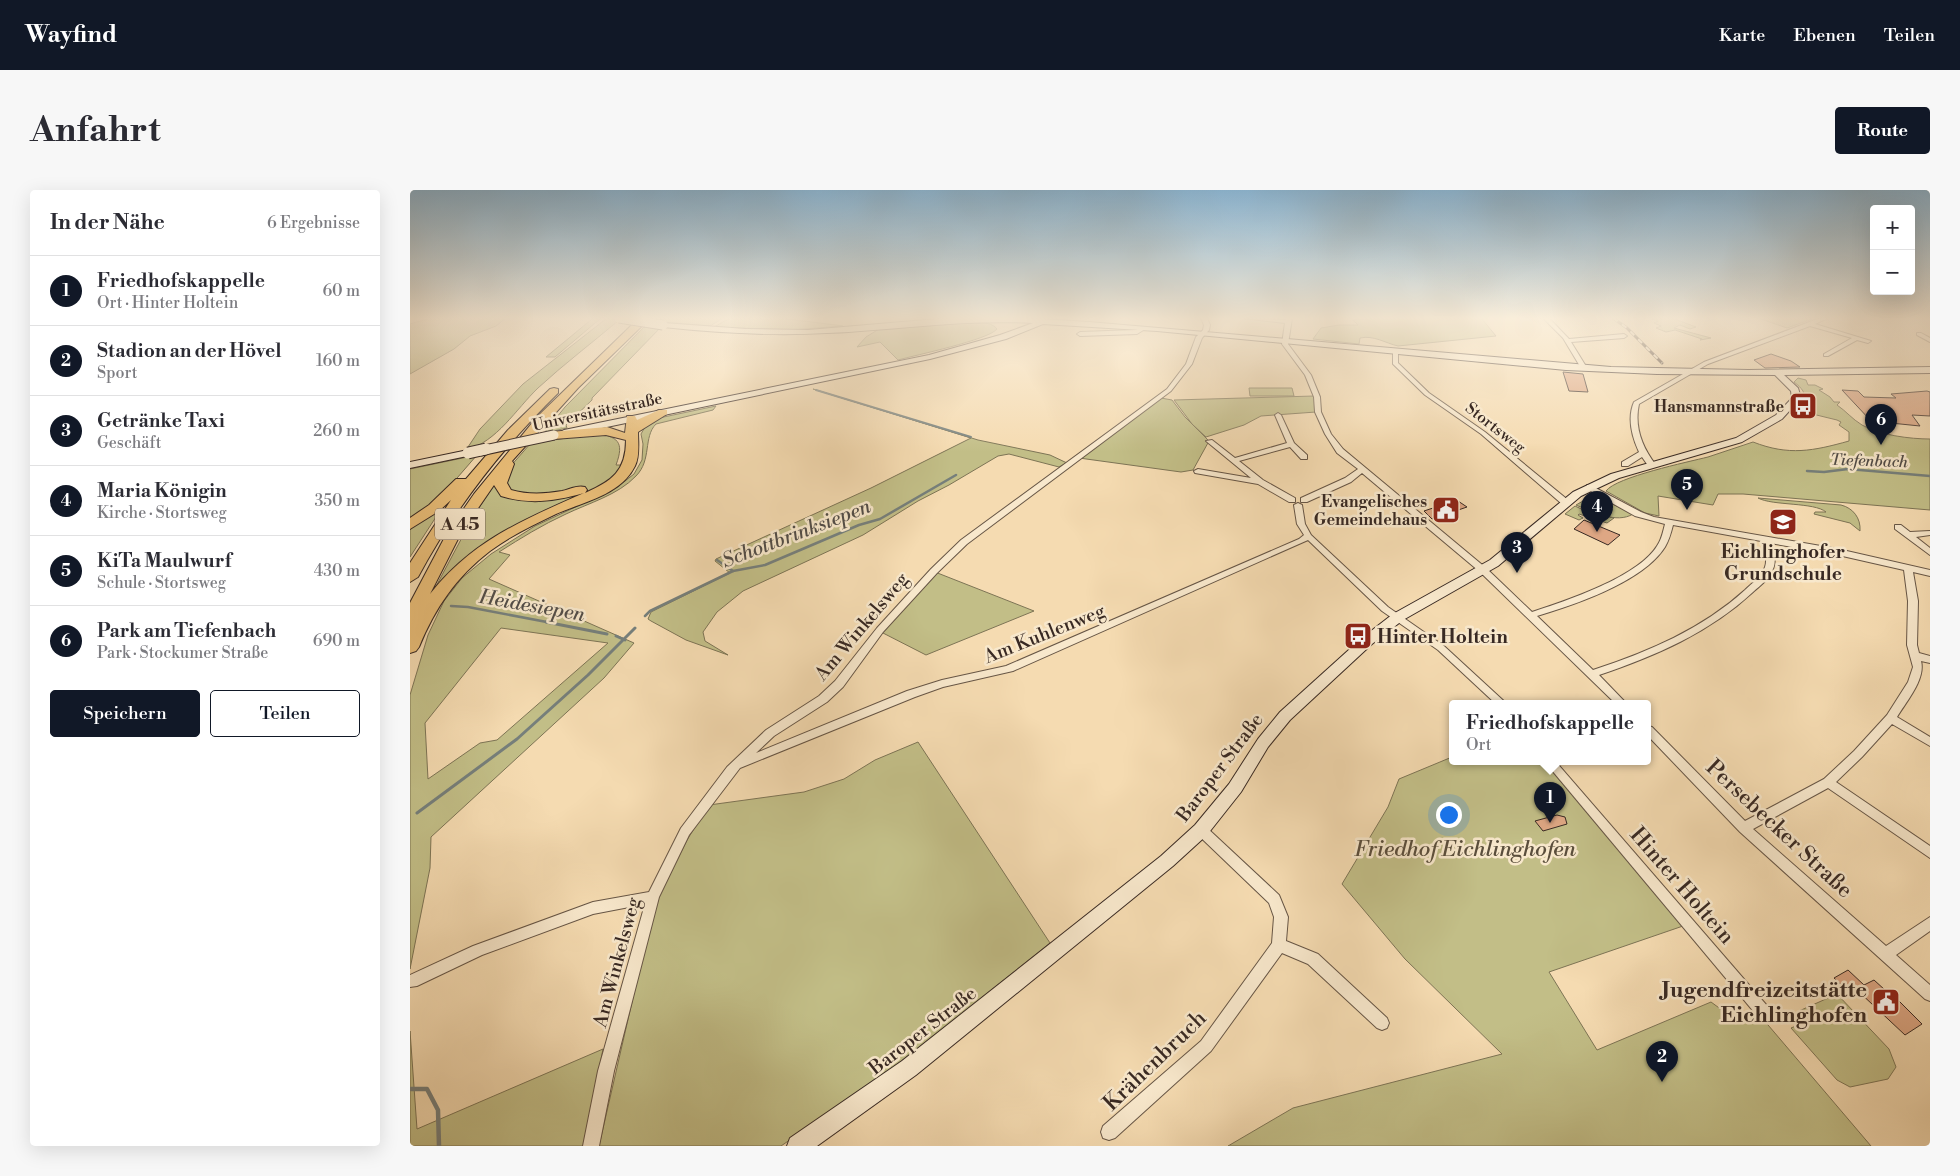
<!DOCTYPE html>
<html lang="de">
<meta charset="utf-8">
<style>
:root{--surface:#fff;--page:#f7f7f7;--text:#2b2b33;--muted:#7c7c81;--line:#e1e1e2;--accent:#111827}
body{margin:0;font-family:"Libre Bodoni",serif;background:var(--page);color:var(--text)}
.controls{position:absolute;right:15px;top:15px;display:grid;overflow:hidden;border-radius:5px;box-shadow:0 5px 20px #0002}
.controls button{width:45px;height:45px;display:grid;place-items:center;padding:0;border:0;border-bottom:1px solid var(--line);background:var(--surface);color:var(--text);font:25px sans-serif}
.you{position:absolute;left:1038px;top:624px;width:18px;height:18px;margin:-12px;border:4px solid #fff;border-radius:50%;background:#1a73e8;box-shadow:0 0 0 8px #1a73e833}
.badge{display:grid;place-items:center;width:32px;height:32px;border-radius:50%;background:var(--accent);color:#fff;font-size:16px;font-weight:700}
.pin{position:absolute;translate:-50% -41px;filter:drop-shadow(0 1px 2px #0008)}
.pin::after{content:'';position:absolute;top:26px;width:18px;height:15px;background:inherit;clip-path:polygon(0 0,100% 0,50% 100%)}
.popup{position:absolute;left:1039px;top:510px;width:202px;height:65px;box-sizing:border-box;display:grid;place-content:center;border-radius:5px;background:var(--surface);filter:drop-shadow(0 1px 4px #0005);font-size:16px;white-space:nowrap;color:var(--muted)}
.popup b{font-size:19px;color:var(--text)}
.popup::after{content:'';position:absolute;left:50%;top:100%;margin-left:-10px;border:10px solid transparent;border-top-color:var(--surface)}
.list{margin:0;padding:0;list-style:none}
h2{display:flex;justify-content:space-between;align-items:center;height:65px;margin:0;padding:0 20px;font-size:21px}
h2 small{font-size:16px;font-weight:400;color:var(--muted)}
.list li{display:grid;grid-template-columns:32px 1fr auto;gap:15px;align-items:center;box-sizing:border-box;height:70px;padding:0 20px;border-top:1px solid var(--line)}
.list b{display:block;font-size:19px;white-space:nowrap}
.list p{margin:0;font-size:16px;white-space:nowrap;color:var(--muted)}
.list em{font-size:16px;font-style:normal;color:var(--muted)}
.actions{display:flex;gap:10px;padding:15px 20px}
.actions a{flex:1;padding:11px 0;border:1px solid var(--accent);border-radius:5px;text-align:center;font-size:18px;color:var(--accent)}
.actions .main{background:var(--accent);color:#fff}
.map{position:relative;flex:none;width:1520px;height:956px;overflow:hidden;border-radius:5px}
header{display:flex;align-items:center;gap:30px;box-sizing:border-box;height:70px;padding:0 25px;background:var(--accent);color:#fff}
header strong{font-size:24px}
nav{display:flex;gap:28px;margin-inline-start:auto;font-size:18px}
.intro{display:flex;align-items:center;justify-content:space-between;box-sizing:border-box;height:120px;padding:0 30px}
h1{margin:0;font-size:35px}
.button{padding:12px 22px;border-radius:5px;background:var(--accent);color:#fff;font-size:18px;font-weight:700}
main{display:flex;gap:30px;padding:0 30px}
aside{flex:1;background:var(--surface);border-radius:5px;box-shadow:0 5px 20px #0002}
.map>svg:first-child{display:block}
</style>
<header>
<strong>Wayfind</strong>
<nav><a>Karte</a><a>Ebenen</a><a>Teilen</a></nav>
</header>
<div class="intro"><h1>Anfahrt</h1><a class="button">Route</a></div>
<main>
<aside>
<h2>In der Nähe<small>6 Ergebnisse</small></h2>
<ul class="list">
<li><span class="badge">1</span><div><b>Friedhofskappelle</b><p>Ort · Hinter Holtein</p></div><em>60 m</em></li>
<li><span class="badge">2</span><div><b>Stadion an der Hövel</b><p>Sport</p></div><em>160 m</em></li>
<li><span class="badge">3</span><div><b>Getränke Taxi</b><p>Geschäft</p></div><em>260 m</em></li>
<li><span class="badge">4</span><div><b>Maria Königin</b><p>Kirche · Stortsweg</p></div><em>350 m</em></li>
<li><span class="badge">5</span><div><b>KiTa Maulwurf</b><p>Schule · Stortsweg</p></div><em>430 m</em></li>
<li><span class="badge">6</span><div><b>Park am Tiefenbach</b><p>Park · Stockumer Straße</p></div><em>690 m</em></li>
</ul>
<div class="actions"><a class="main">Speichern</a><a>Teilen</a></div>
</aside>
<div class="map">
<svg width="1520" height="956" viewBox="0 0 1520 956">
<rect width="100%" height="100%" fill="#f5dbb1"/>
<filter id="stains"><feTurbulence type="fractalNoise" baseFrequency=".004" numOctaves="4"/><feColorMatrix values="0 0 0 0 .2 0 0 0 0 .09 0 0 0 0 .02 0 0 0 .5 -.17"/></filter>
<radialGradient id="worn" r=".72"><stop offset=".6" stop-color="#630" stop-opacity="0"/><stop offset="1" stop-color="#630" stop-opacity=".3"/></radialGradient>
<g fill="#c2be87" stroke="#7d7455" fill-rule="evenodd">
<polygon points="21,128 96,128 86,136 60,146 44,159 0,184 0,134"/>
<polygon points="178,128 191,128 145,167 136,167 182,129"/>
<path d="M 197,128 L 209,130 C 182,153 154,174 128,198 C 106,219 87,252 56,260 L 70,239 L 113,194 Z"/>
<polygon points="244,128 313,128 300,136 242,131"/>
<polygon points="320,128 371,128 433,136 381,140 304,137"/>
<path d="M 963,128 L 1078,128 L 1072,129 L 1086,146 L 988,156 C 975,153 964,145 950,148 L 949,154 L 903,149 L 911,138 L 929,135 L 948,135 L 943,130 Z"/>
<polygon points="1262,128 1286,137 1280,139 1270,135 1264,138 1301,148 1290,150 1292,149 1265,140 1256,142 1246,138 1251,136 1244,133 1248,131 1242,129"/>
<polygon points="1348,128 1400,128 1402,129 1377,138"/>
<path d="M 536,133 C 549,133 579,128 587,139 C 578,150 506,165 488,170 L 470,152 L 447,157 L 456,147 L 469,139 Z"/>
<polygon points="237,134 252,136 182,208 182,210 156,235 157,238 134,243 155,217"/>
<path d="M 1388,188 L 1396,190 L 1398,195 L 1405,195 L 1413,199 L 1409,200 L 1420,207 L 1424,212 L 1430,212 L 1427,215 C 1436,221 1442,229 1452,235 C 1469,245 1500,249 1520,249 L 1520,320 L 1333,304 L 1308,304 L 1303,315 L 1248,306 L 1249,326 L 1235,323 L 1196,301 C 1206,287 1278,272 1298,267 C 1313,262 1328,257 1343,252 C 1379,266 1403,261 1439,251 L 1439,242 L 1429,235 L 1431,232 L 1427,230 L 1390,221 C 1398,208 1396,201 1384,192 Z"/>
<polygon points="839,198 882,198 884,206 840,206"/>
<polygon points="403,199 568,250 640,265 657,273 649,277 599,264 588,266 539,295 508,311 453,345 333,401 307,422 293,442 295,451 318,465 276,450 241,431 238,429 241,422 247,419 320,383 305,371 306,369 461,298 561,248"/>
<polygon points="904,206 906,222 851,226 834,235 796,247 782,234 764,210"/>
<polygon points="751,208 762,210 775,227 799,251 783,280 771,282 669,268"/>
<path d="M 306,216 L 303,220 L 246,234 C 233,247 242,270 226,286 C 208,305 179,313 156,324 C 132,335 111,348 89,362 L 100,365 L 79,389 L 224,453 L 194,488 L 21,647 L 20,678 L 0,779 L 0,505 L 18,445 L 34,411 L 52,388 L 81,364 L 125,336 L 206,298 L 224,284 L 232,270 L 233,254 L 231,244 L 235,237 L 249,228 ZM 91,438 L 198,453 L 87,550 L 70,553 L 18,589 L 15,533 Z"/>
<path d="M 186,243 C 207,247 215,251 206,275 L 217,275 L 194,296 L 124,328 L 23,402 L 64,325 L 85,294 L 120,254 Z"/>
<polygon points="67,265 28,310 0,331 0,279"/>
<path d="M 1180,307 L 1188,307 L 1223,324 C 1207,334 1182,322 1166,315 Z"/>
<path d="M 1348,308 L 1431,315 C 1443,318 1451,328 1450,341 L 1440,333 L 1404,324 L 1405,322 L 1416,322 C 1404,312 1363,316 1348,308 Z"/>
<polygon points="37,310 0,367 0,336"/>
<polygon points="1165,316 1182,324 1204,328 1197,333 1169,324 1168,325 1173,328 1169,330 1155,324"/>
<polygon points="525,382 624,421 516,465 471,442"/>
<polygon points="508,552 640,753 514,854 454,899 371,956 189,956 244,716 277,650 299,615 394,602 434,589 465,570"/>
<polygon points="1042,567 1042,572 1135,572 1273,736 1139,782 1187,860 1301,812 1327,831 1339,821 1347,822 1461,956 818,956 883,918 1092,864 995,769 932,694 978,617 989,589"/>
<polygon points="1427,804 1479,859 1486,877 1478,889 1440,897 1427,890 1381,838 1398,831 1389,821"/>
<polygon points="0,841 7,939 193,859 174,956 0,956"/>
</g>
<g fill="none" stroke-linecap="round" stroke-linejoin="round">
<polyline stroke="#767f7b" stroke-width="2" points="406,200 561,247"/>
<g stroke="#767f7b" stroke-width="2.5">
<polyline points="1397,281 1414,282 1438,279 1520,286"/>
<polyline points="307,370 323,381"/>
<polyline points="41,416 58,417 142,433"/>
<polyline points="235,426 240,421 323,381 355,375 449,335 470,329 546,285"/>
</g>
<g stroke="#767f7b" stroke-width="3">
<polyline points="136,432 197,444"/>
<polyline points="206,446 215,450"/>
<polyline points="7,623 107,549 178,485 225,438"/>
</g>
<polyline stroke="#767f7b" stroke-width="4.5" points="1,899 17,899 28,920 29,956"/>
</g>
<g fill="#dea784" stroke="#382923">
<polygon points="1361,164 1381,171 1390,177 1355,178 1344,170"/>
<polygon points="1153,182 1173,184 1178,202 1159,201"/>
<polygon points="1432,200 1448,201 1454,207 1486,208 1481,204 1517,201 1520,202 1520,226 1502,225 1510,236 1461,231"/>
<polygon points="1044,311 1048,311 1057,317 1022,329 1014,321"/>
<polygon points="1174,330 1210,345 1198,355 1164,339"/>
<polygon points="1147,625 1155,627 1157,634 1133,641 1125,631"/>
<polygon points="1438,780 1454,795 1464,790 1475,800 1478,800 1512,834 1495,845 1447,800 1441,804 1424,788"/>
</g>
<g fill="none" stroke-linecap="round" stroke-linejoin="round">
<defs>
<g id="minor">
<polygon points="791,128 797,128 800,135 799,140 792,148 782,174 761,201 557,354 527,383 473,442 433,497 417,512 364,546 346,563 497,501 532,490 596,476 889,349 894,345 887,334 884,315 888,313 892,315 895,334 901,345 978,417 1034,456 1097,514 1086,514 1028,460 972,421 898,350 603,481 533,497 505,507 330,578 279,645 249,707 204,881 189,956 173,956 188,881 235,714 183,724 72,765 7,796 0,797 0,785 63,756 183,712 239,702 271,638 317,577 356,540 409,506 425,491 467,438 521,379 551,350 757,199 776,174 786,147 793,140 794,135"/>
<path d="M 833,128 L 876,130 L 876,128 L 882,128 L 878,154 L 901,185 L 910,207 L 911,222 L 921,244 L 933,259 L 1076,378 L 1122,422 C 1156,411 1228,387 1247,356 C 1252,349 1253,341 1255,334 L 1225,326 L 1177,299 L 1177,295 L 1180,295 L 1231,322 L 1244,327 L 1428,359 L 1520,380 L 1520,386 L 1503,382 L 1508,411 L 1507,455 L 1509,463 L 1520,466 L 1520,473 L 1511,471 C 1516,489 1496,512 1487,527 L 1520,547 L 1520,556 L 1482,534 L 1452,567 L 1426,592 L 1520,656 L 1520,668 L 1418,598 L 1343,639 L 1476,756 L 1520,727 L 1520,741 L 1486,765 L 1520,795 L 1520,811 L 1515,809 L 1330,642 L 1238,546 L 1238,536 L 1242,537 L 1335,631 L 1414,589 L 1444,561 L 1477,525 L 1498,492 L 1503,477 L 1497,455 L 1498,411 L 1494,380 L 1428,365 L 1360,353 C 1363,361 1367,370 1363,379 C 1360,388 1351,395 1343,402 C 1299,443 1245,466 1189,485 L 1217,514 L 1206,514 L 1070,382 L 952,283 L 941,292 L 897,312 L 891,312 L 891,308 L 935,288 L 948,279 L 927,263 L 915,244 L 905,222 L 904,207 L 895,185 L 872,154 L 875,133 ZM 1263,335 L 1351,351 C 1354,359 1358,368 1355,377 C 1352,387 1342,393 1335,400 C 1292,439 1238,462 1183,480 L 1127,426 C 1164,415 1233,392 1255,357 C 1259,350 1261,343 1263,335 Z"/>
<polygon points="1133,128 1139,128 1159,149 1214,144 1217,146 1214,148 1161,152 1177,178 1174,180 1171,178 1153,148"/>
<path d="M 1410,128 L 1418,128 L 1405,134 L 1461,151 L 1458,153 L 1447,150 L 1418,166 L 1414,166 L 1414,164 L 1442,148 L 1400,136 L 1298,174 L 1229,214 C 1224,237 1232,257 1246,275 L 1245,277 L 1239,277 L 1232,267 L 1218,276 L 1212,276 L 1212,272 L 1229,262 C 1222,247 1217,228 1224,212 L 1294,172 Z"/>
<polygon points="732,137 735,139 727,144 670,146 667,144 670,142 726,140"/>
<polygon points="1507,143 1511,143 1520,148 1520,152 1507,145"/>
<polygon points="983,161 988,162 988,173 1019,203 1075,242 1158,310 1158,314 1152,314 1071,244 1015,205 983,174"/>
<polygon points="868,223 871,225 884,253 897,265 897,269 891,269 880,257 829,271 853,290 885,308 885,312 879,312 848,294 785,283 784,281 788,279 841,288 796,251 802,250 825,268 877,253 865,225"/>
<polygon points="1485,335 1491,335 1500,342 1520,341 1520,345 1506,347 1520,358 1520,365 1485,339"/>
<polygon points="1135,572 1146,572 1359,818 1361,823 1359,828 1354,830 1349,828"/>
<polygon points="791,635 795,636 869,705 878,727 876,751 908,764 977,828 979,833 977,838 972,840 967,838 898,774 872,763 801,861 705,948 699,950 693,948 691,942 693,936 791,851 862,753 864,727 859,713 787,644 785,640 787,636"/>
</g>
<g id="secondary">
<path d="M 539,128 L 616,128 L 679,132 L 1201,177 L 1338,180 L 1520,177 L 1520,183 L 1374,185 L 1388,198 L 1391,208 L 1372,229 L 1332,252 L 1209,288 L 1171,306 L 1088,376 L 993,430 L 962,454 L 880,530 L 858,557 L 831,602 L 797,645 L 763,676 L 506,885 L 407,956 L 377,956 L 380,948 L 492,871 L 751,666 L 785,635 L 819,594 L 848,549 L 870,522 L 952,448 L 983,424 L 1080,370 L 1163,302 L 1201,284 L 1326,248 L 1366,225 L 1382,208 L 1381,201 L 1365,185 L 1247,184 L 1156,180 L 747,141 L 633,134 L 596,149 L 520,169 L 154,246 L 149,243 L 154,240 L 519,165 L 590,145 L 623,133 C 553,129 486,140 417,143 C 362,146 308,143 253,137 L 249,135 L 253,133 L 336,139 L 398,140 Z"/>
<polygon points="58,260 62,261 62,265 0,278 0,272"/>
</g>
<g id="motorway">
<path d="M 229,128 L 240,128 L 168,198 L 102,271 L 104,274 L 97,293 L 101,300 C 118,305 135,304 152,301 C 160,299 167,295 175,297 L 177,300 L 175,303 C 202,291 216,281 216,250 L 196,245 L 144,249 L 138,245 L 140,242 L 197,237 L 215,243 L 217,226 L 225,226 L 227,230 L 249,220 L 257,220 L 257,224 L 228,242 C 228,252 230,266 225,276 C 211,305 173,312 146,324 C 123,335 100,346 80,361 C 46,387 25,418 9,457 L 6,461 L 0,463 L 0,413 L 37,343 L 64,304 L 127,227 ZM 84,295 L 91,306 C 120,315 146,311 174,303 C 113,330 63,350 20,404 L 51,343 Z"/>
<path d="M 144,198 L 148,199 L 148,203 C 92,258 45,318 8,387 L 0,392 L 0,373 L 41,310 L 29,321 L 0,339 L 0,328 L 19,315 L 46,289 L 56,289 L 98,240 L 140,199 Z"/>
</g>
</defs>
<use href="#minor" stroke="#675646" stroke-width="2"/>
<use href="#secondary" stroke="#382923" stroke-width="2"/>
<use href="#motorway" stroke="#382923" stroke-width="2"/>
<use href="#minor" fill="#f8e8cc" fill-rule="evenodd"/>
<use href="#secondary" fill="#f8e8cc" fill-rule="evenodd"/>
<use href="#motorway" fill="#eabe78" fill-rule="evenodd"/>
<defs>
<polyline id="rail" points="1203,128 1217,138 1252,173"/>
</defs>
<use href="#rail" stroke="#382923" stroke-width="3"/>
<use href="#rail" stroke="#f8e8cc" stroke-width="2" stroke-dasharray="5.5" stroke-linecap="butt"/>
<defs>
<g id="secondary-bridge-far1">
<polyline points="209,128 253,135"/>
<polyline points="70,261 144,245"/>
</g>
<polyline id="secondary-bridge" points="58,263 76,259"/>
</defs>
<use href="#secondary-bridge-far1" stroke="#382923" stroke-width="11" stroke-linecap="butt"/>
<use href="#secondary-bridge" stroke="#382923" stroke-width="13" stroke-linecap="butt"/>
<use href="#secondary-bridge-far1" stroke="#f8e8cc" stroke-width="9"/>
<use href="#secondary-bridge" stroke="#f8e8cc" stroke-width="11"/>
</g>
<linearGradient id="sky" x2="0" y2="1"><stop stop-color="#8bb6d4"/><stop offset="0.49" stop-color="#faefdc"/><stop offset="1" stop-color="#faefdc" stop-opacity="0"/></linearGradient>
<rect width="1520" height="262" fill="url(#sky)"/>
<defs>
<symbol id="bus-square" viewBox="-11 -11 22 22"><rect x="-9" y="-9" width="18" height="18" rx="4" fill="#8f2418" stroke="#f8e8cc"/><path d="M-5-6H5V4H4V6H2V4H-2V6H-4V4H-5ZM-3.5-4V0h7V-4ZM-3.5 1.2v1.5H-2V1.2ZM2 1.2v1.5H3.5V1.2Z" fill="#fff"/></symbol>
<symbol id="civic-square" viewBox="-11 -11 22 22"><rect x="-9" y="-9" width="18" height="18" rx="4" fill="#8f2418" stroke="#f8e8cc"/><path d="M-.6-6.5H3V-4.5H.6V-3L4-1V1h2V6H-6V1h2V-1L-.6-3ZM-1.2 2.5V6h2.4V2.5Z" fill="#fff"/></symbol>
<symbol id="school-square" viewBox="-11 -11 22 22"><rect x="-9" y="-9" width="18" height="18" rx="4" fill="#8f2418" stroke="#f8e8cc"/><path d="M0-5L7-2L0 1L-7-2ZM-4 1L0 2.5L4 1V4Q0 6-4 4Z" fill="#fff"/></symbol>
</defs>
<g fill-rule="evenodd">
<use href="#bus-square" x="1377" y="200" width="32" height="32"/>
<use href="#civic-square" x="1020" y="304" width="32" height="32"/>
<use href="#school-square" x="1357" y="316" width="32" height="32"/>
<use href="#bus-square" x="932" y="430" width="32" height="32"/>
<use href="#civic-square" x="1460" y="796" width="32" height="32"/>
</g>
<g text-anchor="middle" stroke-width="5" stroke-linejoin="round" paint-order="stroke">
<g font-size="16" font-weight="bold" fill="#382923" stroke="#f8e8cc" text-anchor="end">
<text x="1374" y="222">Hansmannstraße</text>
<text x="1017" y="317">Evangelisches<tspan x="1017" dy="18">Gemeindehaus</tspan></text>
</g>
<g font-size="16" fill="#382923" stroke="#f8e8cc">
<text transform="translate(187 221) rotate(-12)" y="6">Universitätsstraße</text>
<text transform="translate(1086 237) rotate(38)" y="6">Stortsweg</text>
</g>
<g font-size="16" font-style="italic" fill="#524d48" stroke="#f8e8cc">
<text transform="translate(1459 270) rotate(2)" y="6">Tiefenbach</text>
</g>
<rect fill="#f8e8cc" stroke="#726256" stroke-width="1" x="25" y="318.5" width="50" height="31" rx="4"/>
<g font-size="18" font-weight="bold" fill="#382923">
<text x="50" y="340">A 45</text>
</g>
<g font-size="19" font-weight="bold" fill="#382923" stroke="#f8e8cc">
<text x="1373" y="368">Eichlinghofer<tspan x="1373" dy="22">Grundschule</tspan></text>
<text x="967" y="453" text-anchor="start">Hinter Holtein</text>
</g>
<g font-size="19" fill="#382923" stroke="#f8e8cc">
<text transform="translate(451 436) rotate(-50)" y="7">Am Winkelsweg</text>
<text transform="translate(634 443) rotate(-22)" y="7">Am Kuhlenweg</text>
<text transform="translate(809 577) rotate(-53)" y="7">Baroper Straße</text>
<text transform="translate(206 772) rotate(-75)" y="7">Am Winkelsweg</text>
<text transform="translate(512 840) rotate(-38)" y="7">Baroper Straße</text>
</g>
<g font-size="20" font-style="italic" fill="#524d48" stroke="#f8e8cc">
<text transform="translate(386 343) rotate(-21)" y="7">Schottbrinksiepen</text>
<text transform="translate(122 415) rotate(10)" y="7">Heidesiepen</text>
</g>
<g font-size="22" fill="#382923" stroke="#f8e8cc">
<text transform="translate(1370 638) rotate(43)" y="8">Persebecker Straße</text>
<text transform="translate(1273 695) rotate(49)" y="8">Hinter Holtein</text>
<text transform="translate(744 870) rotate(-44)" y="8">Krähenbruch</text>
</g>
<g font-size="22" font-style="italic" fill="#5a4e3c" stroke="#f8e8cc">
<text x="1055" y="666">Friedhof Eichlinghofen</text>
</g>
<g font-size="22" font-weight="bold" fill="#382923" stroke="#f8e8cc" text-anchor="end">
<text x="1457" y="807">Jugendfreizeitstätte<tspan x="1457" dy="25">Eichlinghofen</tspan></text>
</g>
</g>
<rect width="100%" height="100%" filter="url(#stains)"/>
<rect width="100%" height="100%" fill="url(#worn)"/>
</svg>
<div class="controls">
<button>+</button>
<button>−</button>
</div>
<div class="you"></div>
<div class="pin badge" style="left:1140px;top:633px">1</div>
<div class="popup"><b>Friedhofskappelle</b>Ort</div>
<div class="pin badge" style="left:1252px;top:892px">2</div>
<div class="pin badge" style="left:1107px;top:383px">3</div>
<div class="pin badge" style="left:1187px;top:342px">4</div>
<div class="pin badge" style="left:1277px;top:320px">5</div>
<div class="pin badge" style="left:1471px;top:255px">6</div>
</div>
</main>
